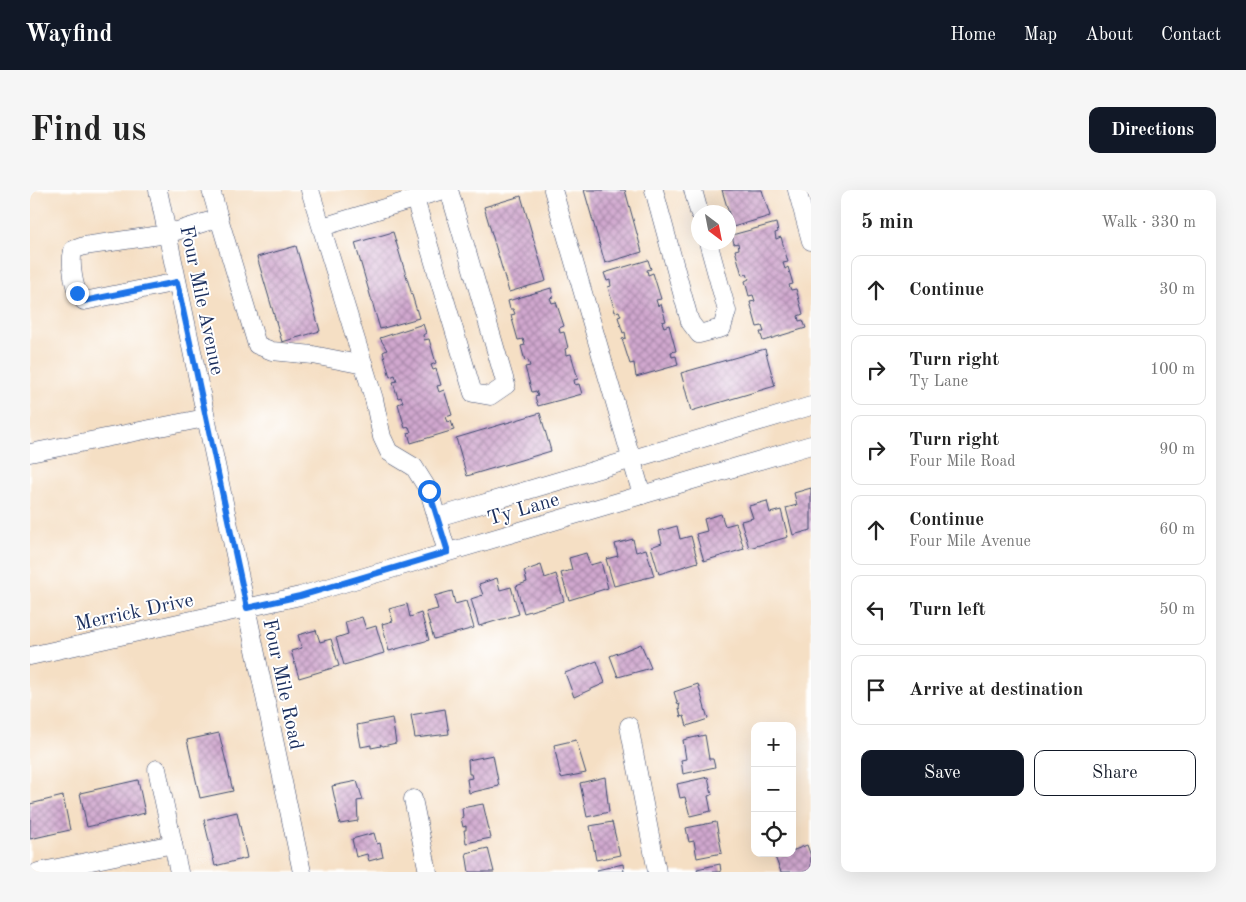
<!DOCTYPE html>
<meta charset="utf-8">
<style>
:root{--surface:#fff;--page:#f6f6f6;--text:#222;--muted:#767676;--line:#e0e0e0;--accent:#111827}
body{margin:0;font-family:"Old Standard TT",serif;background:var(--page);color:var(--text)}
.controls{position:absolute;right:15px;bottom:15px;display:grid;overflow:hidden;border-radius:10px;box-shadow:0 5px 20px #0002}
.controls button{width:45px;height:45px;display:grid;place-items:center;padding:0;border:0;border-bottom:1px solid var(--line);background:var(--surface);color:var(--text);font:25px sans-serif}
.compass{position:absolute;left:661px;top:15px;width:45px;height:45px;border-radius:50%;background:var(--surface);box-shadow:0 5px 20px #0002;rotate:148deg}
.stop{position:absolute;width:15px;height:15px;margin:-11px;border:4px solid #1a73e8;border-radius:50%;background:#fff}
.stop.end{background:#1a73e8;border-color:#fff;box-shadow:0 1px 5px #0008}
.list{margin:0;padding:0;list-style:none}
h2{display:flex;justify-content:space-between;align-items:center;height:65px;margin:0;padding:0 20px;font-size:21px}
h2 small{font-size:16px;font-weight:400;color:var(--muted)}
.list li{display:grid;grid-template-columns:32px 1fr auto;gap:15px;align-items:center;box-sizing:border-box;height:70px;margin:0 10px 10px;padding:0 10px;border:1px solid var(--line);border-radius:10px}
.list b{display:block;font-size:19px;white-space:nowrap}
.list p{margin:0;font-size:16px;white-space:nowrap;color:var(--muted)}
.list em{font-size:16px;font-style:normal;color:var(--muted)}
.actions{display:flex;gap:10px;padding:15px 20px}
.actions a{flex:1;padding:11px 0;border:1px solid var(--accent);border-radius:10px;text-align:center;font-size:18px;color:var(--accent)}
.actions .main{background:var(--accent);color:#fff}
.icon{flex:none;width:28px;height:28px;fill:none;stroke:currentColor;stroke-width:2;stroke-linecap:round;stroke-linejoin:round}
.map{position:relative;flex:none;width:781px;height:682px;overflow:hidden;border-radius:10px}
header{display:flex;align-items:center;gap:30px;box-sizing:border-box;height:70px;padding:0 25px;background:var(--accent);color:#fff}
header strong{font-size:24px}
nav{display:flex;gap:28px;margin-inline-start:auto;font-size:18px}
.intro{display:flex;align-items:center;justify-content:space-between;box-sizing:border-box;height:120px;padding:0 30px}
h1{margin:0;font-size:35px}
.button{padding:12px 22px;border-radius:10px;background:var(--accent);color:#fff;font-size:18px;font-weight:700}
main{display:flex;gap:30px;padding:0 30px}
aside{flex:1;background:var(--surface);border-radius:10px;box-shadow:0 5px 20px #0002}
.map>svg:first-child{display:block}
</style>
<header>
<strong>Wayfind</strong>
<nav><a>Home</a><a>Map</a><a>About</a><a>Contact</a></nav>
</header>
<div class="intro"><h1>Find us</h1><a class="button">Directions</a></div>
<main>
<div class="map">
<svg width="781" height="682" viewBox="0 0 781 682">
<defs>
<pattern id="building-cross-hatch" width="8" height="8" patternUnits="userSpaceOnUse" patternTransform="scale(1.25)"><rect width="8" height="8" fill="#d0a7ce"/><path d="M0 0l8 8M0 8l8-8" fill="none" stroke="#a888aa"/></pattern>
</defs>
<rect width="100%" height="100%" fill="#fff"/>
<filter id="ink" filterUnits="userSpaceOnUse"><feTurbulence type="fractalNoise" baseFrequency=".02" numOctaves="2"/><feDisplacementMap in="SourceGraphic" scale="10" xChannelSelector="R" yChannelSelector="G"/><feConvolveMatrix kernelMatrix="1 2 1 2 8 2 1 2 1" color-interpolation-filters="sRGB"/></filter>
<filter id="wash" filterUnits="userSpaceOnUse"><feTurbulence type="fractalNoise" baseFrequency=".0096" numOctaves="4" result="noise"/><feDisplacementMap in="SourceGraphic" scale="20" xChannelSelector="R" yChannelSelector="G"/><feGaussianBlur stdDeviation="1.12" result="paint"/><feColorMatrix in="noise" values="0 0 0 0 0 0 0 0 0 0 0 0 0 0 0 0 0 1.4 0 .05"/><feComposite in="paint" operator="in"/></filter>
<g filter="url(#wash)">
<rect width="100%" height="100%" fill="#f5dfc4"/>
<g id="blocks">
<g fill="url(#building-cross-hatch)">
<polygon points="554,0 595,0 612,62 575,73"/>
<polygon points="692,0 732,0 740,26 703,37"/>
<polygon points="491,6 516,91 479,102 454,17"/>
<polygon points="746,33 748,42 745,43 746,49 751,47 758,72 753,73 755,79 758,77 763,94 759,95 761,100 766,99 773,124 768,126 769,131 773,130 776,138 733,151 730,142 734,142 732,136 727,137 720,112 725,111 723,105 719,106 715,91 719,89 717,84 712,85 705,60 709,59 708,53 704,54 702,45"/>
<polygon points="363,42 389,128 350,139 325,53"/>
<polygon points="266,56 290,141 252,152 227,67"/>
<polygon points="618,70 621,79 617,80 618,85 623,83 631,109 626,110 628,116 631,114 636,131 632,132 634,137 639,135 646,161 641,162 642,167 646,166 648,175 606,187 604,173 600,174 592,149 596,148 595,142 593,143 588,127 591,126 589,121 585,122 578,97 581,96 580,90 577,91 574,83"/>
<polygon points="521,98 523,107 520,108 522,113 526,112 534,136 529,138 530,143 534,142 538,158 535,159 536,165 541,164 548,189 544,190 545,195 549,194 552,204 508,216 505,207 508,206 506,201 502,202 495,177 500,176 498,170 495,171 491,156 495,155 493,149 488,150 481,125 485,124 483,119 480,119 478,111"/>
<polygon points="393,134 396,143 393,145 394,150 399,149 406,173 401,175 403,180 406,179 411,195 407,196 409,202 414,200 422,225 416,227 418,232 421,231 424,240 381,253 378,243 381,242 379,237 375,238 368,214 373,212 371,207 368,208 363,192 367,191 365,185 360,187 353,162 357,160 350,148"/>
<polygon points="735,159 745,196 661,221 651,183"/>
<polygon points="510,223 521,261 437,286 426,248"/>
<polygon points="781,298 781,340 763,345 756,318 767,315 764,303"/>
<polygon points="737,311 740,323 751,320 758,347 719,358 711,331 723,328 719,316"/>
<polygon points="691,324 695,336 706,333 714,359 674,371 666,344 677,341 674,329"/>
<polygon points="647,336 650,349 661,346 668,372 629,384 621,357 632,353 629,341"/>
<polygon points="603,349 606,362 616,359 624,386 584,396 576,369 588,366 585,354"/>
<polygon points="556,363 560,375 571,372 578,398 539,410 531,383 542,380 539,368"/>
<polygon points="511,375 515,388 526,384 534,411 494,423 486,396 497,392 494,381"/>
<polygon points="467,388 470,400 481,397 489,424 449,436 441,409 453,405 449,394"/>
<polygon points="422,401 425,414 436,411 444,438 404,449 396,422 408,419 404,406"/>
<polygon points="377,414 380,427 391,423 399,450 359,461 352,434 363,431 359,419"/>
<polygon points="332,427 336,439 346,436 354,463 314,475 306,448 318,444 315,432"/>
<polygon points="286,440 290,452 301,449 309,476 269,488 261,461 272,458 268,445"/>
<polygon points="611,454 621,478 588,487 580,466"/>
<polygon points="567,471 575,493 544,507 535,483"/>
<polygon points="668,494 678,529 657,536 654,526 651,527 649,518 650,514 648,515 644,502"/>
<polygon points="415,519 419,544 385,548 381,525"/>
<polygon points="362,528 366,553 353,556 350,554 351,556 341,558 341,555 331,557 327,535"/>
<polygon points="189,543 203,601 170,608 157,550"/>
<polygon points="675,545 679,569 683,569 685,577 653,584 651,570 656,569 653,550"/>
<polygon points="546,550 556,583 531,588 524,555"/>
<polygon points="463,565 469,596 439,603 437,589 442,588 441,584 439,584 438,570"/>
<polygon points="575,587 579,622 557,627 550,593"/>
<polygon points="678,587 682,605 678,606 681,621 660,626 655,607 650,608 647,594"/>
<polygon points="108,590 115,623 57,637 50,603"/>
<polygon points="327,591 333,610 327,611 328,631 310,634 302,596"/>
<polygon points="33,606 40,640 0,649 0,614"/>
<polygon points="453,614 461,648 436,653 434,640 436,640 436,636 433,637 431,628 433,627 432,618"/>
<polygon points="207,622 217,668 185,676 174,630"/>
<polygon points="582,632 590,665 566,670 560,636"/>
<polygon points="686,632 692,663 667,668 664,651 659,652 656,638"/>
<polygon points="344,643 347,654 350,653 353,667 339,671 337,664 326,667 322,649"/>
<polygon points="777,655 781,666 781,679 774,682 751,682 745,667 762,663 762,661"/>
<polygon points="458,658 464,682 439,682 436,663"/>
<polygon points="593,674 594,682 568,682 567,680"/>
<polygon points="690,674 691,682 668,682 667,679"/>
</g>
</g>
</g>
<g filter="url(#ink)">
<use href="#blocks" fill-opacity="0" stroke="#3c496d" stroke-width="1"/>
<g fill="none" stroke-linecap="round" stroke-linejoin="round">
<defs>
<g id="minor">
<polyline points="128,0 272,682"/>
<polyline points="280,0 344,209 352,247 359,262 384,277 399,301 417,362"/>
<polyline points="523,0 612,305"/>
<polyline points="624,0 660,132 669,144 692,138 697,121 678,52"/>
<polyline points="663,0 669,22"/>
<polyline points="767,0 781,51"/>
<polyline points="385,9 443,203 460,206 476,195 419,0"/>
<polyline points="189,28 227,155 242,161 283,165 334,175"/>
<polyline points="292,37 413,0"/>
<path d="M 147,92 L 54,111 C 43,103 40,73 43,60 L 54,56 L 137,44 L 189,28 L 181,0"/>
<polyline points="0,263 175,228"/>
<polyline points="408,327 781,216"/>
<polyline points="0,466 270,406 781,255"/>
<polyline points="599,536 627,682"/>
<polyline points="127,579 143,654"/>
<polyline points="383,609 398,682"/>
<polyline points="8,682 143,654 149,682"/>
</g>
</defs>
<use href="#minor" stroke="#3c496d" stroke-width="19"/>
<use href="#minor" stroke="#fff" stroke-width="18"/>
</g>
</g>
<g fill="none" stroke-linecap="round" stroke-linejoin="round" filter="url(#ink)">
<polyline stroke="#1a73e8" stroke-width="6" points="47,103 54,111 147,92 217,418 270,406 418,362 399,301"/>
</g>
<g text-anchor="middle" stroke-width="4" stroke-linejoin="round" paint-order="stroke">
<g font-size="20" fill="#1b2f5e" stroke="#fff">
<text transform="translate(173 110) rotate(78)" y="7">Four Mile Avenue</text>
<text transform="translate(493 318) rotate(-16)" y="7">Ty Lane</text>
<text transform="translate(104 421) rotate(-12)" y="7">Merrick Drive</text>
<text transform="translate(254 494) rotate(78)" y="7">Four Mile Road</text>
</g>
</g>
</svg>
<div class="controls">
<button>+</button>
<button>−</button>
<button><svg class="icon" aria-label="locate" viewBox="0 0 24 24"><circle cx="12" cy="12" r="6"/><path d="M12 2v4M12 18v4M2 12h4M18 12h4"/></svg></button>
</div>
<svg class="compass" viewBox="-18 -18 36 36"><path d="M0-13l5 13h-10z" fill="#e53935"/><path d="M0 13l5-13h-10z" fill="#767676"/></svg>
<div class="stop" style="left:399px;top:301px"></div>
<div class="stop end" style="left:47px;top:103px"></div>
</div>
<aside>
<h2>5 min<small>Walk · 330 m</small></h2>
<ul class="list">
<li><svg class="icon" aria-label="ahead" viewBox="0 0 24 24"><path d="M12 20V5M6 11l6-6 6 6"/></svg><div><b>Continue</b></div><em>30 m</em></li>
<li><svg class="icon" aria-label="right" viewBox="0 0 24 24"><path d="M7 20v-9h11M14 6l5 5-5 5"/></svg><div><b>Turn right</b><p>Ty Lane</p></div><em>100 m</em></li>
<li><svg class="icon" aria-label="right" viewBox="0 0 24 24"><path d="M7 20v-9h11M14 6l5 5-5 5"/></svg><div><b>Turn right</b><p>Four Mile Road</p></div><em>90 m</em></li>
<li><svg class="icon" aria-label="ahead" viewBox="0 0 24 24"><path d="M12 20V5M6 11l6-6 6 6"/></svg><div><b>Continue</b><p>Four Mile Avenue</p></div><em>60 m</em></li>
<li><svg class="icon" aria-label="left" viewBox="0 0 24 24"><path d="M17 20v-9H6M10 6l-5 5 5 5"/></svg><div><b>Turn left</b></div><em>50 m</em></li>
<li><svg class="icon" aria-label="arrive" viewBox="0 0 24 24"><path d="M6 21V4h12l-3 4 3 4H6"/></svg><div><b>Arrive at destination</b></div></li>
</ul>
<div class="actions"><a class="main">Save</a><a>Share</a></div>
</aside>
</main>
